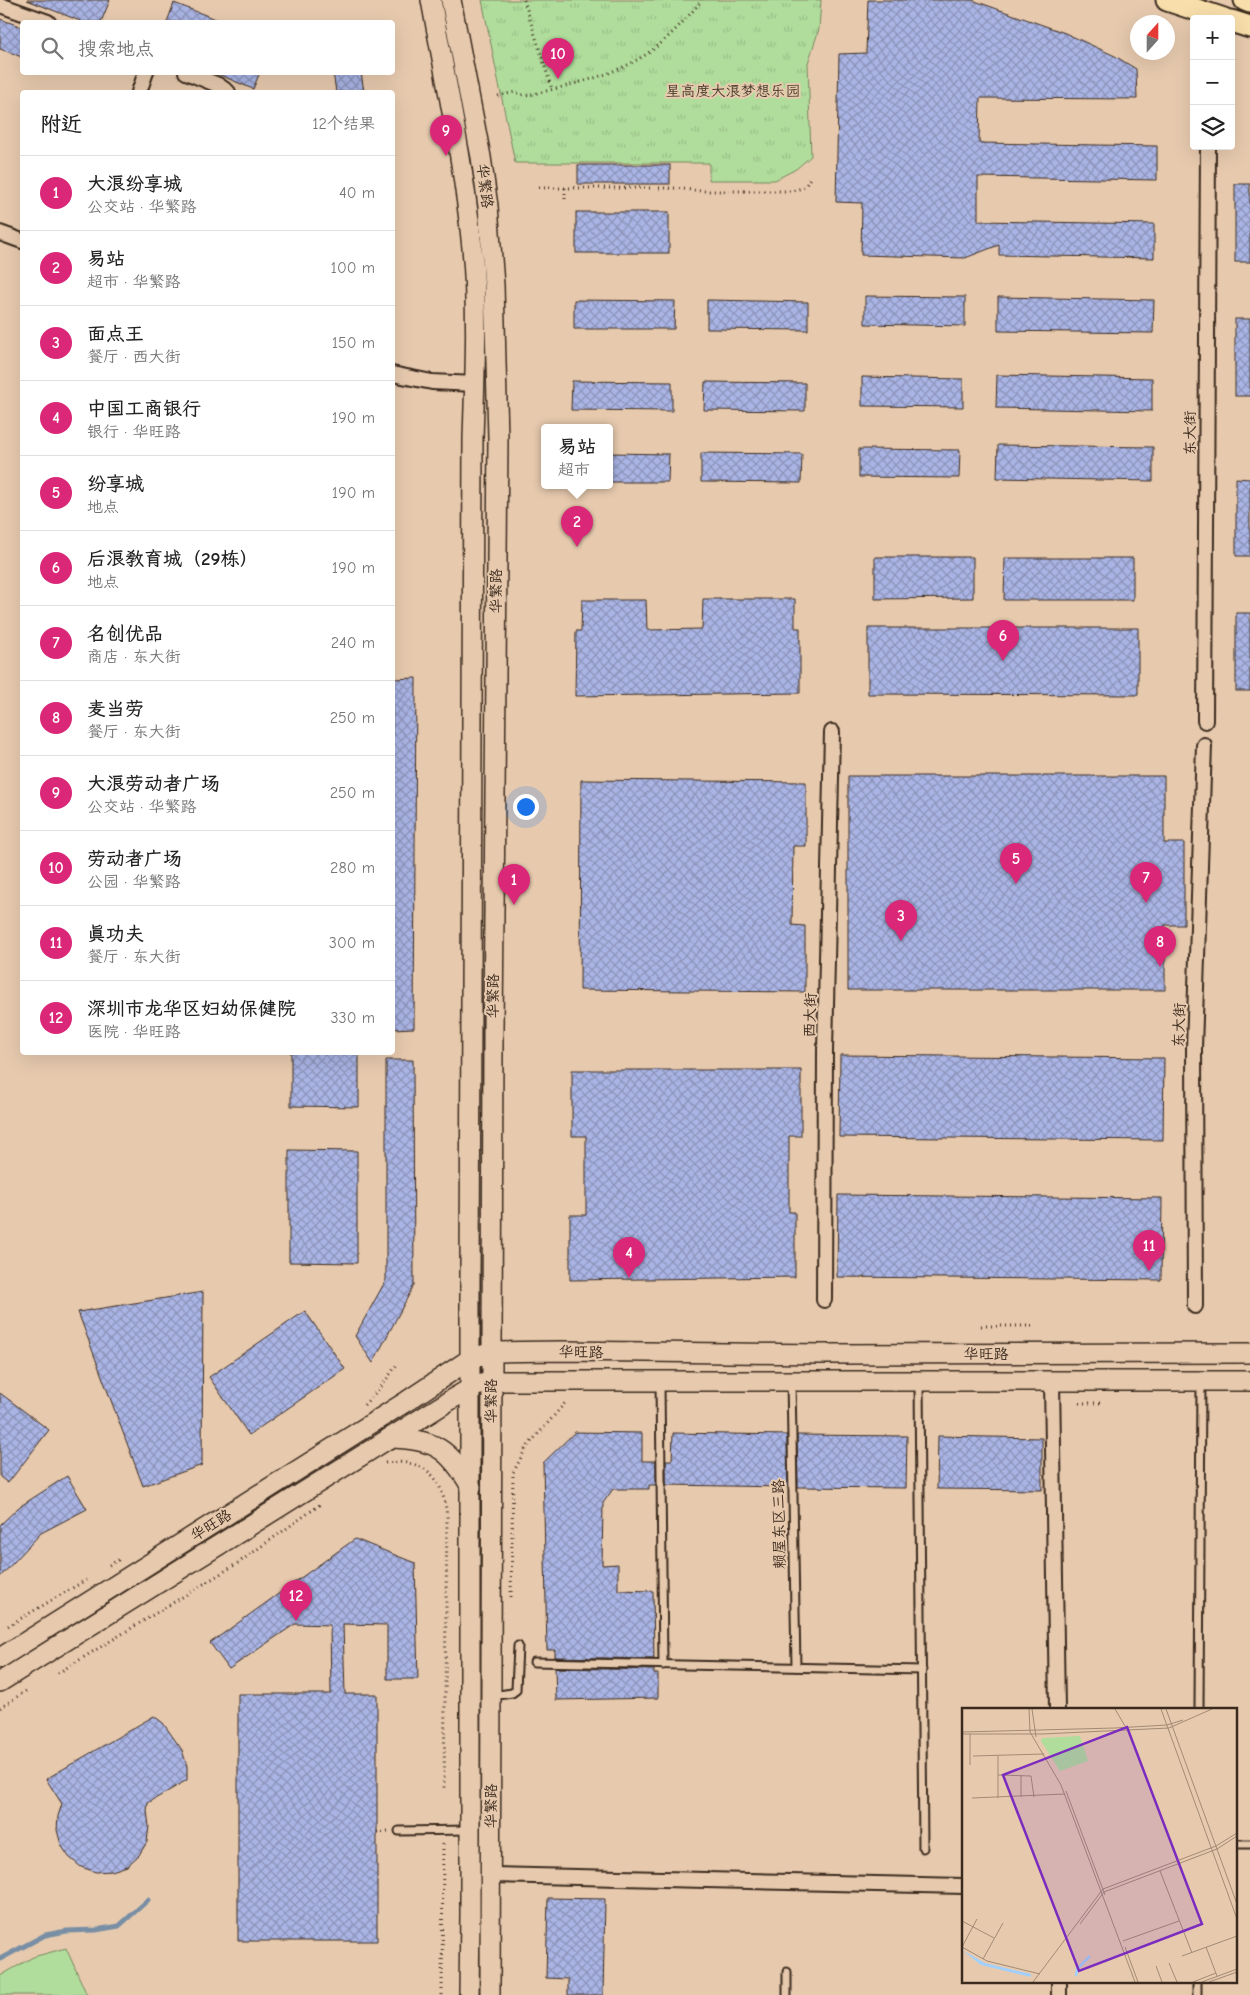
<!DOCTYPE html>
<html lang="zh">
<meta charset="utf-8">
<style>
:root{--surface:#fff;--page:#f2f2f2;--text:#222;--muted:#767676;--line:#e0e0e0;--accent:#db2777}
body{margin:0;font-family:"Comic Neue","LXGW WenKai TC",sans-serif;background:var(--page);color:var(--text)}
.controls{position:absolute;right:15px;top:15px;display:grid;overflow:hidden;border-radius:5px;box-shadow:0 5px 20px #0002}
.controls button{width:45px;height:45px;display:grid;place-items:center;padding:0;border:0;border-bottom:1px solid var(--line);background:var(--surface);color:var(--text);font:25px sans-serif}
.compass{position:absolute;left:1130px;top:15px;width:45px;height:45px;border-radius:50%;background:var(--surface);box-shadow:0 5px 20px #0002;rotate:21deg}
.you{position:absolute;left:525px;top:806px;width:18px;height:18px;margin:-12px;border:4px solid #fff;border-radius:50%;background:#1a73e8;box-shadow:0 0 0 8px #1a73e833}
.badge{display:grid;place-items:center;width:32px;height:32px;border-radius:50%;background:var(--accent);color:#fff;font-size:16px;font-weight:700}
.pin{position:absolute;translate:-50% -41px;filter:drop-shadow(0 1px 2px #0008)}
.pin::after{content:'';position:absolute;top:26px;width:18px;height:15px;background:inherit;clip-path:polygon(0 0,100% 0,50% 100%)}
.popup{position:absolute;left:541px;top:424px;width:72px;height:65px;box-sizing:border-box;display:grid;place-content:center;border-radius:5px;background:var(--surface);filter:drop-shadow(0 1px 4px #0005);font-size:16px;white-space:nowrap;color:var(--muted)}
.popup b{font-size:19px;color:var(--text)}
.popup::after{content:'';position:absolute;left:50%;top:100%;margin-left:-10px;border:10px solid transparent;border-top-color:var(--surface)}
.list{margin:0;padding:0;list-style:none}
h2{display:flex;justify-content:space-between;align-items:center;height:65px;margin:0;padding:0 20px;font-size:21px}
h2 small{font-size:16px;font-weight:400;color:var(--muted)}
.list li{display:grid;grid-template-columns:32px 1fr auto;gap:15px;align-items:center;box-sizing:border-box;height:75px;padding:0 20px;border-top:1px solid var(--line)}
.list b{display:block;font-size:19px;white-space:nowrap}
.list p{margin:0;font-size:16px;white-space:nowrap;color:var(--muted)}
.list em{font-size:16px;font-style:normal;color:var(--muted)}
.icon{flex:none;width:28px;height:28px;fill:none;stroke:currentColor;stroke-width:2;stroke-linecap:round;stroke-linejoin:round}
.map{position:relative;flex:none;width:1250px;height:1995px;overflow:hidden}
.search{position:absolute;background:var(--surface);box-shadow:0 5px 20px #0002;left:20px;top:20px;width:375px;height:55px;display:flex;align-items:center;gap:12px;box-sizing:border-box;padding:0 18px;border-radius:5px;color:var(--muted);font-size:19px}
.panel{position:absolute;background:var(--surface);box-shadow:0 5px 20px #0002;left:20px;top:90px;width:375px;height:965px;border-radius:5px}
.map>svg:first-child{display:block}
</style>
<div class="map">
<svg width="1250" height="1995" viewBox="0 0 1250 1995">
<defs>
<pattern id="park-tufts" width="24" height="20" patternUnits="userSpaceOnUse" patternTransform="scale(1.25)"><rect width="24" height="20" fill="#b0dd9c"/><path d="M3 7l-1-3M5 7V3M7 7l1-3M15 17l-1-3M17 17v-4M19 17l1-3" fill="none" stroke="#98be86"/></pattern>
<pattern id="building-cross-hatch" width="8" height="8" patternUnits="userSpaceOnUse" patternTransform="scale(1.25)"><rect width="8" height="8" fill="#aab5e5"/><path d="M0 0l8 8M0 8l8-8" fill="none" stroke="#8c93b9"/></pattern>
</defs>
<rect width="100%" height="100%" fill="#e7caae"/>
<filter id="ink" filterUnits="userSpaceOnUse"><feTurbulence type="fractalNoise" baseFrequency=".02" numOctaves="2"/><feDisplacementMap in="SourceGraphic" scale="10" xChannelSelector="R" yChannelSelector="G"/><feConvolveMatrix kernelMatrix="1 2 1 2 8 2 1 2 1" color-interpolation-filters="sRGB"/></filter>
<g filter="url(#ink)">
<polygon fill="#b0dd9c" stroke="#76845d" points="66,1948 87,1995 0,1995 0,1976 33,1957"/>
<polygon fill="url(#park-tufts)" stroke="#76845d" points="482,0 821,0 819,29 808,63 811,156 796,169 775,180 709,180 709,163 515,163"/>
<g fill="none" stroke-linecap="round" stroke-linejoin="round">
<polyline stroke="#788ea4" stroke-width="5" points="0,1959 45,1935 67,1931 96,1930 119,1926 148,1900"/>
</g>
<g fill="url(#building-cross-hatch)" stroke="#3b2a1e">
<polygon points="27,0 110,0 101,22 83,22"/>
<polygon points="868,0 972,0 1065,33 1115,56 1136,69 1137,99 980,98 979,143 1157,146 1157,180 978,177 978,221 1154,224 1154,258 999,255 999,245 965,258 861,255 862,203 836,202 839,54 866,53"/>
<polygon points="174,3 221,21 221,22 167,22"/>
<polygon points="0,19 22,27 22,57 0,49"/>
<polygon points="213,72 260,72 253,89"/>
<polygon points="333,72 361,72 364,92 336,92"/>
<rect x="578" y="165" width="92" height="19"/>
<rect x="1235" y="184" width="15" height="78"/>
<rect x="576" y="212" width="93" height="41"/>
<polygon points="865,296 965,297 965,326 865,324"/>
<polygon points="998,297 1154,300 1153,333 998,331"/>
<polygon points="574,300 675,301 674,329 574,329"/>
<polygon points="707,300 808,302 808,330 707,329"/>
<rect x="1235" y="319" width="15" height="77"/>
<polygon points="997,375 1152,378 1152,411 996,408"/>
<polygon points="862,377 963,379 963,407 862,406"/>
<polygon points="572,381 672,382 672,411 571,410"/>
<polygon points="705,382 805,383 805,411 704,410"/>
<polygon points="998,445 1153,447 1153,481 997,478"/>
<polygon points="859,449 960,450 959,478 859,477"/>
<polygon points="610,453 669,454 668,482 610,482"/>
<polygon points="701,453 802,454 801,483 701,482"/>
<polygon points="1236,478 1250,479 1250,556 1236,556"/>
<polygon points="875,557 973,557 973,598 875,599"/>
<polygon points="1005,558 1133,558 1133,600 1004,600"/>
<polygon points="703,599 795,599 795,628 800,628 800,693 575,696 576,631 581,631 582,600 646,600 647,630 702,629"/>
<rect x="1236" y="613" width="14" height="78"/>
<polygon points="868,628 1138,628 1138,695 868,694"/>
<polygon points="416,678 414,1028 392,1029 392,679"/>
<polygon points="848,776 1164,776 1164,843 1184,843 1184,925 1165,925 1165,990 848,990"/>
<polygon points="581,780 806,782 806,846 793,846 792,925 805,926 805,992 580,990"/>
<polygon points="291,1052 359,1052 359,1107 291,1106"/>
<polygon points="840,1055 1164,1058 1163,1140 839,1137"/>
<polygon points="386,1060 413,1060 414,1285 373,1363 355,1336 386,1280"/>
<polygon points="572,1070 801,1070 801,1136 789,1136 789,1212 795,1212 795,1277 570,1280 570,1215 586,1215 586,1136 572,1136"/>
<polygon points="289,1150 357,1151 357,1263 289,1262"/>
<polygon points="838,1195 1162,1198 1161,1280 837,1277"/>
<polygon points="203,1292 202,1465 143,1486 78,1312"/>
<polygon points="305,1311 345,1369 249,1435 209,1377"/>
<polygon points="0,1393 49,1430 8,1483 0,1477"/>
<polygon points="575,1432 642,1433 642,1461 656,1461 656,1485 649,1485 649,1489 613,1489 603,1503 602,1565 618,1564 618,1590 653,1591 654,1659 555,1657 555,1650 547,1650 543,1463"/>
<polygon points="673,1433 787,1435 788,1487 666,1485 666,1460 672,1460"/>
<polygon points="797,1435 907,1436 906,1488 798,1487"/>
<polygon points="938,1436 1042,1438 1042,1490 937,1489"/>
<polygon points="67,1476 87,1509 41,1533 0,1577 0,1525 19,1507"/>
<polygon points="355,1539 415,1563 418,1679 387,1679 387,1625 343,1624 345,1694 377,1694 377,1941 238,1941 238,1694 331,1694 330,1625 295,1624 229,1669 210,1643"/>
<polygon points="555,1668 654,1670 654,1674 658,1674 658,1698 556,1700"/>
<polygon points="154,1716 163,1723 182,1750 187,1766 187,1780 148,1803 147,1811 149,1826 147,1842 139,1855 127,1866 112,1871 96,1872 81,1867 69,1857 61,1845 57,1830 58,1816 62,1804 46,1779"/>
<polygon points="548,1898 605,1899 603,1995 568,1995 568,1979 546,1978"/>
</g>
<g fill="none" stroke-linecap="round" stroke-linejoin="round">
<defs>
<g id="lane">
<polyline points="791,1381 796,1667"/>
<polyline points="919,1381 923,1848"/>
<polyline points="660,1383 663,1665"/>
<polyline points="534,1662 922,1670"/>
<polyline points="492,1696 512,1693 516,1690 518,1646"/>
<polyline points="1199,1709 1201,1381"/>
<polyline points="399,1831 470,1830"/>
<polyline points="1236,1844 1250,1844"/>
<polyline points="787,1995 787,1972"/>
<polyline points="1197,1995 1197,1981"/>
</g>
<g id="street">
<polyline points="0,5 48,22"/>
<polyline points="186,72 218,85 228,92"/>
<polyline points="139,92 146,72"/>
<polyline points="0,233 22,241"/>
<polyline points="392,374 432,382 475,384"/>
<polyline points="1205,721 1208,146"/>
<polyline points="824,1300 825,1051 832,732"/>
<polyline points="1195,1306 1194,1048 1204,745"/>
<polyline points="1052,1381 1057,1709"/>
<polyline points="491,1875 964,1886"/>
<polyline points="1059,1995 1059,1981"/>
</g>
<g id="secondary">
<path d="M 431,0 C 446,82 464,164 472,248 C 478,311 475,375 473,438 L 470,1285 L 470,1915 L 469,1995"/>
<polyline points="451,0 481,157 488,206 494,285 498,438 493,1031 490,1995"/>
<path d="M 389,1438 C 434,1439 449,1448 471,1487"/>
<polyline points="0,1658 407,1401 470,1359 492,1352 561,1351 822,1354 1250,1353"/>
<polyline points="0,1682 452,1399 471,1388 491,1381 1250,1381"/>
</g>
<g id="primary">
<polyline points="1167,0 1224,19"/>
<polyline points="1245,0 1250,2"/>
<polyline points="1231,21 1250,27"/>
</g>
</defs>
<use href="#lane" stroke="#3b2a1e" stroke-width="11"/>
<use href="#street" stroke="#3b2a1e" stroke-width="18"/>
<use href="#secondary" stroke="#3b2a1e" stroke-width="22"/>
<use href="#primary" stroke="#3b2a1e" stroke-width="25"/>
<g stroke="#3b2a1e" stroke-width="3" stroke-dasharray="1 4" stroke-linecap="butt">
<polyline points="524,0 552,89"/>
<path d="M 498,96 L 515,92 L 526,96 C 568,85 615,77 651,51 C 670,37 687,18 702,0"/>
<polyline points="539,188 675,188 701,191 792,191 805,187 811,176"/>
<polyline points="565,188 565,200"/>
<polyline points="981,1326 1032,1326"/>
<polyline points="1079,1403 1103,1403"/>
<polyline points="364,1405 381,1387 398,1363"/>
<path d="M 385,1463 C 426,1458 443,1477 447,1517 L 444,1789"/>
<polyline points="109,1565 122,1558"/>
<polyline points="511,1597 513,1473 526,1448 565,1403"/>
<polyline points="8,1626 86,1580"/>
<polyline points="58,1673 238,1563 321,1504"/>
<polyline points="0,1708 29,1689"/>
<polyline points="377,1832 388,1831"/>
<polyline points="442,1995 443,1842"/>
</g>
<use href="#lane" stroke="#e7caae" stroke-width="7"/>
<use href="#street" stroke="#e7caae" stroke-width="14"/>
<use href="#secondary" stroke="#e7caae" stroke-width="19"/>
<use href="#primary" stroke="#f8deab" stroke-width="21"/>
</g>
</g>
<g text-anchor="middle" stroke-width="4" stroke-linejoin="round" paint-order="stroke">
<g font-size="15" fill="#473c2b" stroke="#e7caae">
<text x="733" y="96">星高度大浪梦想乐园</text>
</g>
<g font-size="15" fill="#3b2a1e" stroke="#e7caae">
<text transform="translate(485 186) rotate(83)" y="5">华繁路</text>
<text transform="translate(1190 433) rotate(-90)" y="5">东大街</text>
<text transform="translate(496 591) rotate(-90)" y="5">华繁路</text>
<text transform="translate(493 996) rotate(-90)" y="5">华繁路</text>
<text transform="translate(810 1015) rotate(-88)" y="5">西大街</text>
<text transform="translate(1179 1025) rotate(-88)" y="5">东大街</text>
<text transform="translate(581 1352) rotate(1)" y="5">华旺路</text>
<text x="986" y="1359">华旺路</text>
<text transform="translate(491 1401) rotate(-90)" y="5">华繁路</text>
<text transform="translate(779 1524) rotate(-91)" y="5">赖屋东区三路</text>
<text transform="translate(211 1525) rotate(-32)" y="5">华旺路</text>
<text transform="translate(491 1806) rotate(-90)" y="5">华繁路</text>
</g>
</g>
<g transform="translate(962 1708)">
<rect width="275" height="275" fill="#e7caae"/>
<path d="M 118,28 L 126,53 L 98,63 L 79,33 L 80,30 Z" fill="#b0dd9c"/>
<path d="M 0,242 L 23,255 L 69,266 L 69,269 L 19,257 Z" fill="#a1d0fd"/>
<path fill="none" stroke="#a1d0fd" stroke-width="2.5" d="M 114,268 L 115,261 L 128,248"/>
<path fill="none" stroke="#a28a74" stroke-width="1" d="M 67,1 L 68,24 L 99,77 L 173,274M 70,1 L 74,29M 153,1 L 163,18M 199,1 L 275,211M 204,1 L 275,196M 0,24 L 153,20 L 205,17 L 221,12M 0,26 L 80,26 L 207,20 L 250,1M 8,26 L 8,57M 11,48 L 82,46M 36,48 L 36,90M 36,67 L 69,68 L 72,89M 59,67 L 59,89M 104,83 L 143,187M 10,90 L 103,86M 198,163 L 230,245M 0,213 L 32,230M 118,216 L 142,184 L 255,141 L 275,128M 161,233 L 217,213M 0,239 L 25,253 L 78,266M 0,239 L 15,211M 163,239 L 176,274M 244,239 L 255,268M 220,248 L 275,228M 21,251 L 41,215M 207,255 L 215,274M 194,258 L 200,274M 71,274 L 141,181 L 254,138 L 275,125M 231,274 L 254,265M 240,274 L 275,261M 247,274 L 275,264"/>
<path fill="#7b2cbf" fill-opacity="0.15" stroke="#7b2cbf" stroke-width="2.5" d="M 165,19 L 240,216 L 117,263 L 41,67 Z"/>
<rect width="275" height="275" fill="none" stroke="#3b2a1e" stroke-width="2.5"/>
</g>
</svg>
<div class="controls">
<button>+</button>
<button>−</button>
<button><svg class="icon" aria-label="layers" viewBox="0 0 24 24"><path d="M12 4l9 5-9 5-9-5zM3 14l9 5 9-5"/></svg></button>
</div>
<svg class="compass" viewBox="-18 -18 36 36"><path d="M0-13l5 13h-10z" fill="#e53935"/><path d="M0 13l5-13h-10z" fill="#767676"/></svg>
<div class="you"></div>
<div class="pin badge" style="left:514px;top:905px">1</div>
<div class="pin badge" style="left:577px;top:547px">2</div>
<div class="popup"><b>易站</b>超市</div>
<div class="pin badge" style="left:901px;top:941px">3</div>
<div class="pin badge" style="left:629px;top:1278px">4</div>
<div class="pin badge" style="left:1016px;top:884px">5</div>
<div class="pin badge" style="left:1003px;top:661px">6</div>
<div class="pin badge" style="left:1146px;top:903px">7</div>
<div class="pin badge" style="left:1160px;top:967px">8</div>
<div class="pin badge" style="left:446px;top:156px">9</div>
<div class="pin badge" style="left:558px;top:79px">10</div>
<div class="pin badge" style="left:1149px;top:1271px">11</div>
<div class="pin badge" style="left:296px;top:1621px">12</div>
<div class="search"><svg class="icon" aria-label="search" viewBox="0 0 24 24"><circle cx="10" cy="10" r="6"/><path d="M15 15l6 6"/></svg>搜索地点</div>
<section class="panel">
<h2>附近<small>12个结果</small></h2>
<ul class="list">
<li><span class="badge">1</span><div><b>大浪纷享城</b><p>公交站 · 华繁路</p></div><em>40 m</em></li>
<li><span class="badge">2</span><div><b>易站</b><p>超市 · 华繁路</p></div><em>100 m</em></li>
<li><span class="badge">3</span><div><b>面点王</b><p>餐厅 · 西大街</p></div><em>150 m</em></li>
<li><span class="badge">4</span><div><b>中国工商银行</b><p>银行 · 华旺路</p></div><em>190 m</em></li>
<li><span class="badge">5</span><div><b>纷享城</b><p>地点</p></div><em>190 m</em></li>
<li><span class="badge">6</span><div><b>后浪教育城（29栋）</b><p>地点</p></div><em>190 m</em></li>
<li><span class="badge">7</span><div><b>名创优品</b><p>商店 · 东大街</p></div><em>240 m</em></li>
<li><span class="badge">8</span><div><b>麦当劳</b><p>餐厅 · 东大街</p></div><em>250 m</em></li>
<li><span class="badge">9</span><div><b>大浪劳动者广场</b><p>公交站 · 华繁路</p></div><em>250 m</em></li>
<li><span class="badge">10</span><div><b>劳动者广场</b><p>公园 · 华繁路</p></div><em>280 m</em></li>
<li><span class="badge">11</span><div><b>真功夫</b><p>餐厅 · 东大街</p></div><em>300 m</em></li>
<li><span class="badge">12</span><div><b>深圳市龙华区妇幼保健院</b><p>医院 · 华旺路</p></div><em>330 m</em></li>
</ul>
</section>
</div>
